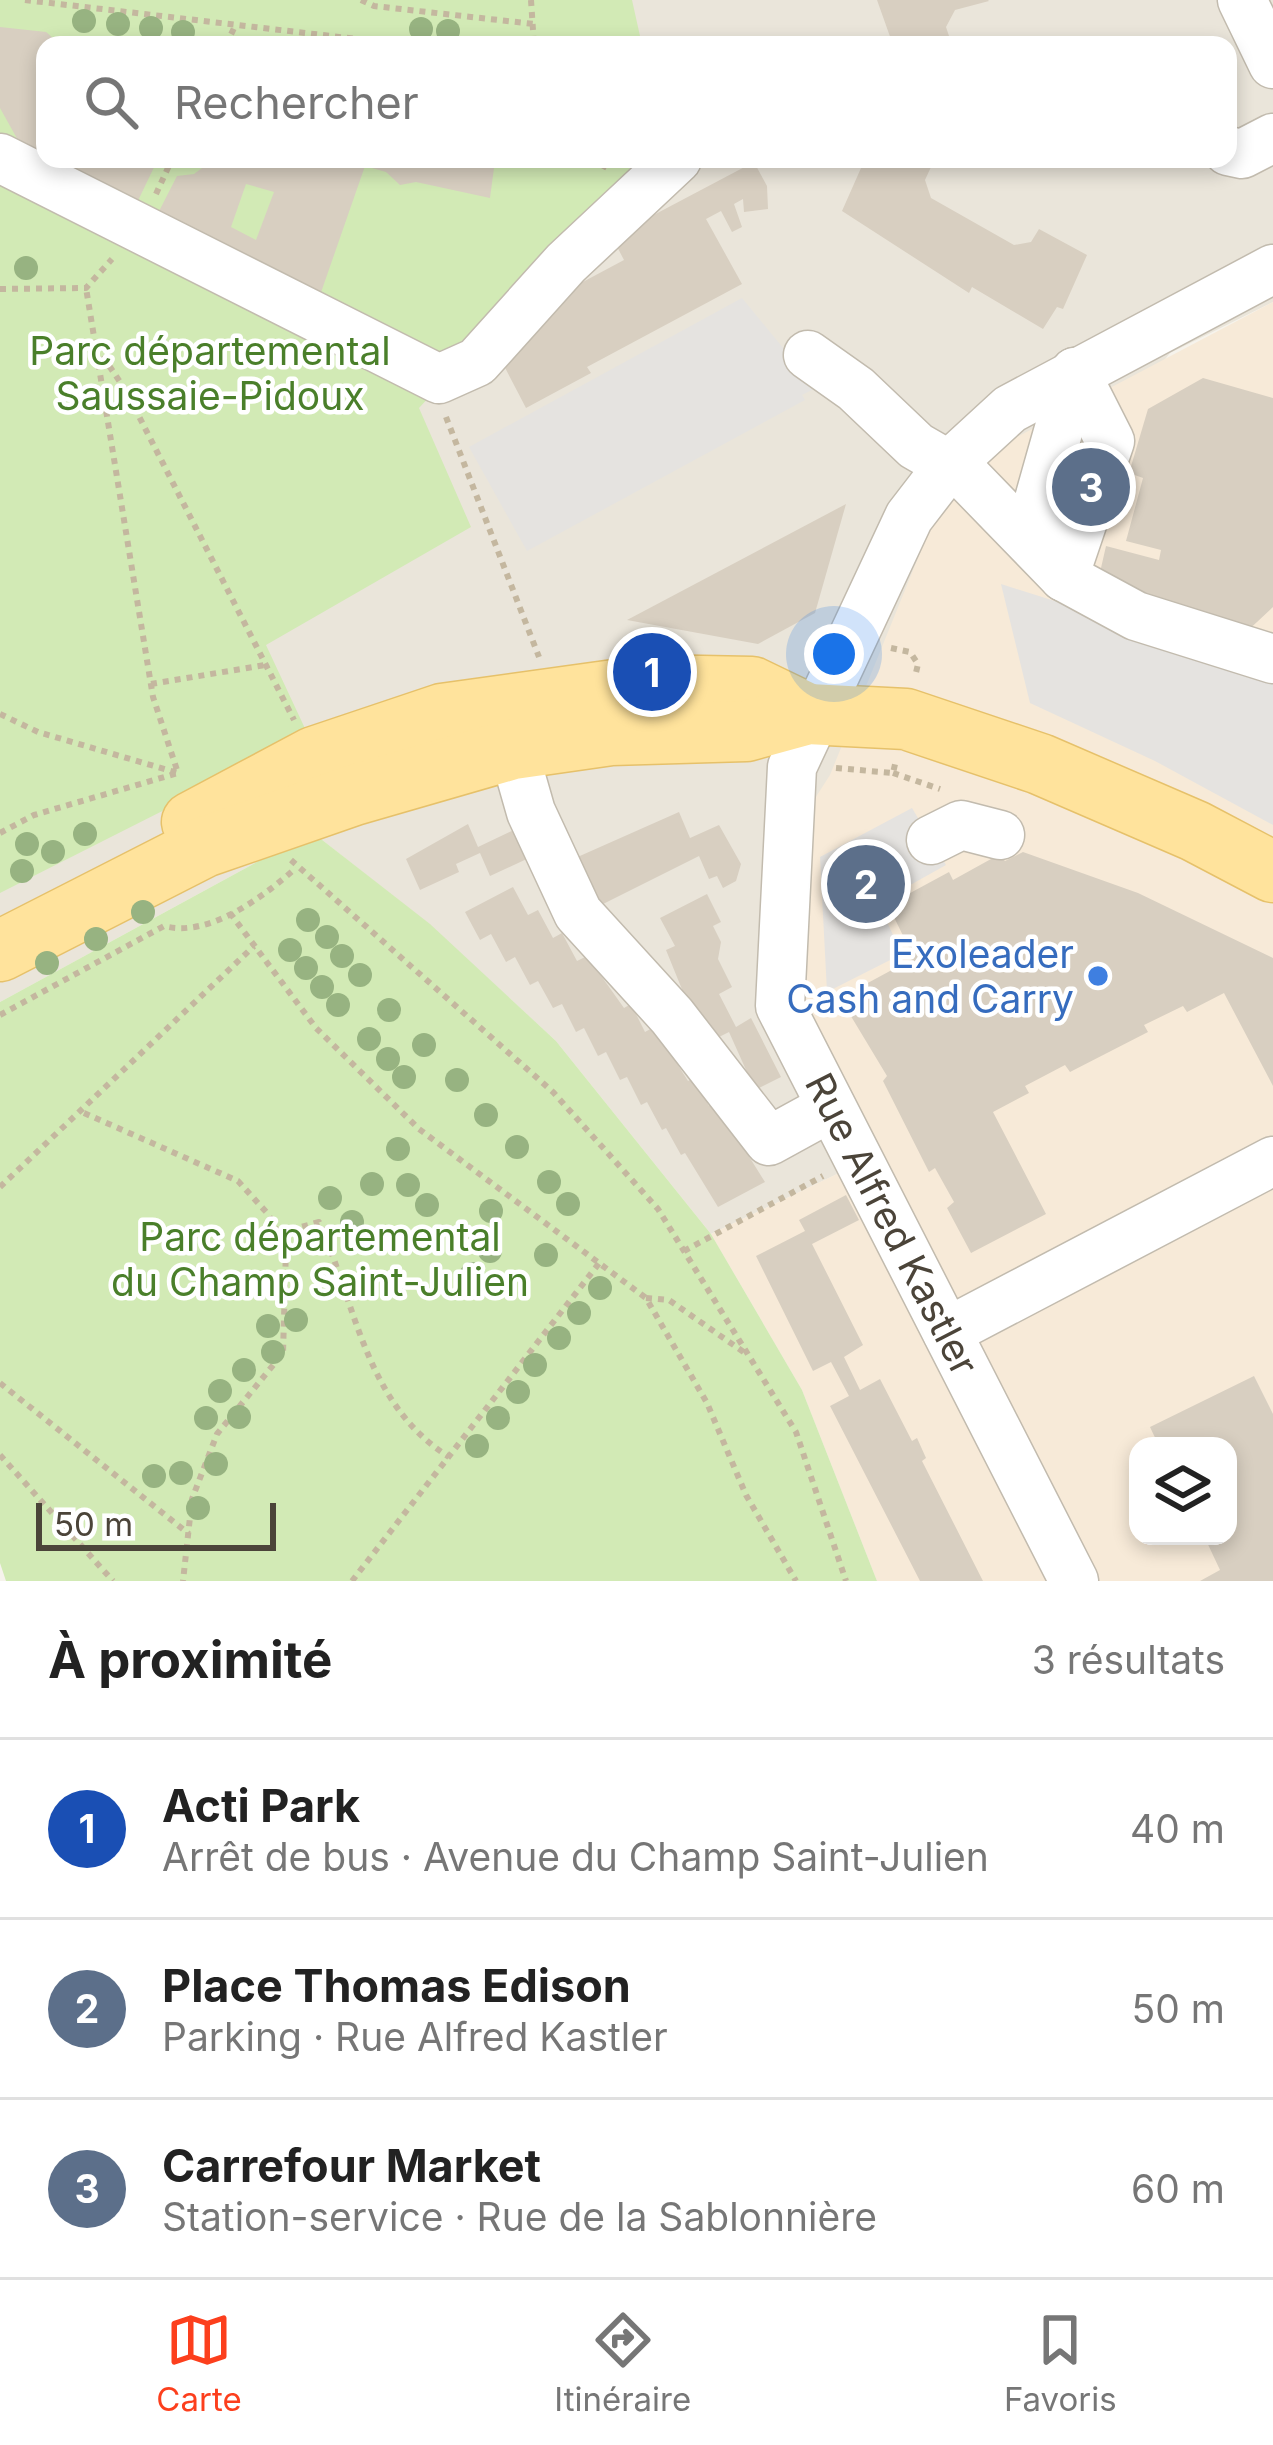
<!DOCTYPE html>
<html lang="fr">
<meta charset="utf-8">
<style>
:root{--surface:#fff;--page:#f2f2f2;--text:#222;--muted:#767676;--line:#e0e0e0;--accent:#fc3f1d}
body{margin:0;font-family:Inter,sans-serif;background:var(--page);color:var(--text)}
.controls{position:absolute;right:36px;bottom:36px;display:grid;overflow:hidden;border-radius:24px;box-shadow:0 6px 18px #0003}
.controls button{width:108px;height:108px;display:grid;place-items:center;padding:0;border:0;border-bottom:3px solid var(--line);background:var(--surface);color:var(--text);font:60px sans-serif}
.scale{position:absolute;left:36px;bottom:30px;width:240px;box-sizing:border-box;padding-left:12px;border:6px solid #4b4439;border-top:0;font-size:33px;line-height:42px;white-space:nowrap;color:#4b4439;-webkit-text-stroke:9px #fff;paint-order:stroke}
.you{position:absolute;left:834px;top:654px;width:42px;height:42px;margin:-30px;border:9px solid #fff;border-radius:50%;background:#1a73e8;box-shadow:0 0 0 18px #1a73e833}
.badge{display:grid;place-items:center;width:78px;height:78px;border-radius:50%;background:var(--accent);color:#fff;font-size:39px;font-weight:700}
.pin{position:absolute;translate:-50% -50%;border:6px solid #fff;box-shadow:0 3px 12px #0006}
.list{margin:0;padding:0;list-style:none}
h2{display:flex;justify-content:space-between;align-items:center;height:156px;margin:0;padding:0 48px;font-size:51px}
h2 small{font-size:39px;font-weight:400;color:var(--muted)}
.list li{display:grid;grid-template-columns:78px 1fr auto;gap:36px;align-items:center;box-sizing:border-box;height:180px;padding:0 48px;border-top:3px solid var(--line)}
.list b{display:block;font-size:45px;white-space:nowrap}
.list p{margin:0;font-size:39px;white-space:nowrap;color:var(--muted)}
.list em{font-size:39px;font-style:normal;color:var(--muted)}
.icon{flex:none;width:66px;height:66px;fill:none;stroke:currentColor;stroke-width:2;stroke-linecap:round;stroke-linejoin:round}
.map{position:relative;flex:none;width:1273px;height:1581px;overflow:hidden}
.search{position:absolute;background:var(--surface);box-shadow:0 6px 18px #0003;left:36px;right:36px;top:36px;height:132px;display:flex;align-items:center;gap:30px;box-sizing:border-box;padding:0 42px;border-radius:24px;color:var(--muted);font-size:45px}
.sheet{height:696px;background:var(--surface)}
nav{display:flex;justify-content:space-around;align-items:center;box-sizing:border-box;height:168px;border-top:3px solid var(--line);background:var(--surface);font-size:33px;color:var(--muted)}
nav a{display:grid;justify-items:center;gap:6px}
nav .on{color:var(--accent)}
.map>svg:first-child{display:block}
</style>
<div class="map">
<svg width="1273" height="1581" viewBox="0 0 1273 1581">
<rect width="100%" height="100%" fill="#f6f3ec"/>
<path fill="#eae5da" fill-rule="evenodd" d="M 0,0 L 1273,0 L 1273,302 L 1170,353 L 812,803 L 875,1156 L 711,1234 L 556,1041 L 430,925 L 312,832 L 0,1002 ZM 45,45 L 1228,45 L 1228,159 L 45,159 Z"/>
<path fill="#f7ead8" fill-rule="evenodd" d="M 1273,302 L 1273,1581 L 877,1581 L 802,1390 L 711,1234 L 875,1156 L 800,999 L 812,803 L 830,775 L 933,521 L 1002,445 ZM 1138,1446 L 1228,1446 L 1228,1536 L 1138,1536 Z"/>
<g fill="#d2eab5">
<polygon points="0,0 632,0 642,45 45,45 45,159 650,159 419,408 471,527 266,645 309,737 0,893"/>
<polygon points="312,832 430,924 556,1041 711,1234 802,1390 877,1581 6,1581 0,1563 0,1002"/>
</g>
<g fill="#e5e3e0">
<polygon points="742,298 816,388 802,395 805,400 527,551 469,447"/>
<polygon points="1001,584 1273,670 1273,825 1155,761 1030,703"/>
<polygon points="912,808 946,865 878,903 902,954 827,992 820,857"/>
</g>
<g fill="#d8cfc1" fill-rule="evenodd">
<polygon points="877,0 988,0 989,1 955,10 946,27 950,39 893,45"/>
<polygon points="0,27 46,32 53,38 54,45 45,45 45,159 158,159 133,211 50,170 19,142 0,108"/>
<polygon points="81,36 131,42 131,45 58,45"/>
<path d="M 214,159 L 442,159 L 494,168 L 490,198 L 416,182 L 400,185 L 386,172 L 365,166 L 318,301 L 154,221 L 177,176 L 194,174 ZM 246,184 L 274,192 L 256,240 L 231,227 Z"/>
<polygon points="865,159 918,159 931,167 925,180 931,198 1014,245 1031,242 1039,229 1087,255 1063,309 1057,307 1043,329 972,287 969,293 842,211"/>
<polygon points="754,162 767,186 768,209 744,212 743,199 734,204 742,227 732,232 721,211 706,219 742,284 587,367 591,373 526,408 501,360 549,300 624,260 612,237"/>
<polygon points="1203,378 1273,398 1273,607 1242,636 1118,605 1101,568 1106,546 1159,560 1161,550 1126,541 1143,478 1129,473 1148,409"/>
<polygon points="846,504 815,613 758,644 627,620"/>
<polygon points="679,812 690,838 719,825 741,864 736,881 723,888 717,876 709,879 699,856 587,912 564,863"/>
<polygon points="468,824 478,847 518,828 531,857 490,876 480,853 456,864 459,872 420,890 406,859"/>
<polygon points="993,848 1005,861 1023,852 1138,893 1273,958 1273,1086 1224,993 1187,1012 1183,1006 1144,1025 1148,1032 1070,1072 1065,1065 1025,1086 1029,1093 993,1112 1046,1214 971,1253 947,1208 954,1202 935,1168 929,1172 883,1081 887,1076 840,998 914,958 888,905 949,872 953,880 991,859 987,852"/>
<polygon points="513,887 528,915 538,910 553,938 562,933 577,961 587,956 624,1008 631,1004 645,1032 654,1027 688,1081 694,1078 709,1106 715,1102 765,1182 718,1207 685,1153 681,1155 666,1128 662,1130 647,1102 641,1105 627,1077 620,1080 606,1052 598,1056 584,1028 576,1032 562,1004 553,1008 538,981 530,985 515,957 506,962 491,934 480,940 465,912"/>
<polygon points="707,894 721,922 713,926 721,942 718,959 732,987 719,994 736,1027 751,1018 781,1077 755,1090 729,1032 711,1041 690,1009 666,950 675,946 660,918"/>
<polygon points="846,1195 859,1220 812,1244 863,1345 844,1357 860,1390 880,1379 912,1441 917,1438 926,1458 922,1461 983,1581 920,1581 830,1406 849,1396 831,1362 813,1371 756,1256 805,1231 799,1220"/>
<polygon points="1254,1376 1273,1414 1273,1581 1200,1581 1220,1570 1204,1536 1228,1536 1228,1446 1159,1446 1150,1427"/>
</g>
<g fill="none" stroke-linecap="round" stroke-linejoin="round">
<defs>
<g id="minor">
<polyline points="1242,0 1273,64"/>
<polyline points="1228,151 1242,154 1273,138"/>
<polyline points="0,158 439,379 477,362 566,263 677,159"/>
<polyline points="808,355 856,389 916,446 963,473 1064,577 1136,616 1273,659"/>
<polyline points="1062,565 1044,538 1036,510 1075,372"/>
<polyline points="1064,577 1110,441 1075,372"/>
<polyline points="513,749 531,812 578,913 672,1016 769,1141 831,1107"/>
<polyline points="931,840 961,825 1000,835"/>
<polyline points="947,1332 1273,1161"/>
<polyline points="1074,1581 780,1006 792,767 909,517 949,465 1010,409 1273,269"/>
</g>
<g id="major">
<polyline points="192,822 314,757 442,714 651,685 752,687 808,714"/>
<polyline points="0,951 204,847 354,795 513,749 611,735 746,731 808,714 906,719 1040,764 1195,831 1273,872"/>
</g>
</defs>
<use href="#minor" stroke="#c2bbae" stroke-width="51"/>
<use href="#major" stroke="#e6c16a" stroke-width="63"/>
<g stroke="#c4b79f" stroke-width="6" stroke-dasharray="6 6" stroke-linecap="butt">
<polyline points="25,0 408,45"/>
<polyline points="361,0 374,6 534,24"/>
<polyline points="531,0 534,45"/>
<polyline points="226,45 235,26"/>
<polyline points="591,159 609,169"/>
<polyline points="156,194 172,159"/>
<polyline points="0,289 86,288 112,259"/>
<polyline points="96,346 126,391 294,720"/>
<polyline points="446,417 539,657"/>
<polyline points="891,648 910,652 918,664 915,677"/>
<polyline points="151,684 265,665"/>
<polyline points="0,714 38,732 178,773 153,697 86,288"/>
<polyline points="836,768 893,773 896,760"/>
<polyline points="893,773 940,789"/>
<polyline points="0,833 34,815 178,773"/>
<polyline points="291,860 553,1092 658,1209 796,1432 846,1581"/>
<polyline points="230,913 316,1028 419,1129 646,1298 707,1403 746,1495 796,1581"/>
<path d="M 0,1015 L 164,926 C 209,938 263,897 296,868"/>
<polyline points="84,1113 238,1181 268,1214 286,1248 283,1353 217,1434 192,1499 183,1581"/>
<polyline points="0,1187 254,946"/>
<path d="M 279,1233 L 319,1222 C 356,1304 365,1404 449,1457"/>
<polyline points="684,1251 823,1176"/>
<polyline points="646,1298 669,1300 745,1353"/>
<polyline points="0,1383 189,1534"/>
<polyline points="0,1455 113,1581"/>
<polyline points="352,1581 600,1262"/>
</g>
<use href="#minor" stroke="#fff" stroke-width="48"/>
<use href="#major" stroke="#ffe39c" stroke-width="60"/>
</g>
<g fill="#97b381">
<circle cx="84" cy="21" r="12"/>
<circle cx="118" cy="24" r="12"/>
<circle cx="151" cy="28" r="12"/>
<circle cx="421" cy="29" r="12"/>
<circle cx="448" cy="31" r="12"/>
<circle cx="183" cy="32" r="12"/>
<circle cx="26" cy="268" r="12"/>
<circle cx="85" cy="834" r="12"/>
<circle cx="27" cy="844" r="12"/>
<circle cx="53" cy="852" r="12"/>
<circle cx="22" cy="871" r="12"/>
<circle cx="143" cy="912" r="12"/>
<circle cx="308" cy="920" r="12"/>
<circle cx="327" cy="937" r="12"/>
<circle cx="96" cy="939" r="12"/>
<circle cx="290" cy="950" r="12"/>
<circle cx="342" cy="956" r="12"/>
<circle cx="47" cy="963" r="12"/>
<circle cx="306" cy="968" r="12"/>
<circle cx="360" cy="975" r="12"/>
<circle cx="322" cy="987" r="12"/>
<circle cx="338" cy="1005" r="12"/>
<circle cx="389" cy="1010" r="12"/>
<circle cx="369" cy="1039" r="12"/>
<circle cx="424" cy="1045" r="12"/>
<circle cx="388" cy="1059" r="12"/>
<circle cx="404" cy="1077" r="12"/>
<circle cx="457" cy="1080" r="12"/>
<circle cx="486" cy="1115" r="12"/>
<circle cx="517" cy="1147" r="12"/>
<circle cx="398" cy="1149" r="12"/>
<circle cx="549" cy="1182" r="12"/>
<circle cx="372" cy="1184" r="12"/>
<circle cx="408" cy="1185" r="12"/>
<circle cx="330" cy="1198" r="12"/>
<circle cx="568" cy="1204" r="12"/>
<circle cx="427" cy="1205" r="12"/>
<circle cx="491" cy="1211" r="12"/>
<circle cx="352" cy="1222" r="12"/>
<circle cx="490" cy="1251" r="12"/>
<circle cx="546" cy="1255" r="12"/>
<circle cx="472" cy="1274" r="12"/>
<circle cx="600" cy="1288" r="12"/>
<circle cx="579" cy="1313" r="12"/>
<circle cx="296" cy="1320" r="12"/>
<circle cx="268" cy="1326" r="12"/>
<circle cx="559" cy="1338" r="12"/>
<circle cx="273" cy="1352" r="12"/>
<circle cx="535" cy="1365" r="12"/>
<circle cx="244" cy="1370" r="12"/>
<circle cx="220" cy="1391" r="12"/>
<circle cx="518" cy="1392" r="12"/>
<circle cx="239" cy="1417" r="12"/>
<circle cx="206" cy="1418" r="12"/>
<circle cx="498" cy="1418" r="12"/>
<circle cx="477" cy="1446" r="12"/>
<circle cx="216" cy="1464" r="12"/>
<circle cx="181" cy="1473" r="12"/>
<circle cx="154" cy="1476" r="12"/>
<circle cx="198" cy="1508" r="12"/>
</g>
<circle fill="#3f7fe0" stroke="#fff" stroke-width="4.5" cx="1098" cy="976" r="12"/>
<g text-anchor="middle" stroke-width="9" stroke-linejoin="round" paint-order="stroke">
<g font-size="39" fill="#4a7f2a" stroke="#fff">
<text x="210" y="365">Parc départemental<tspan x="210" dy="45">Saussaie-Pidoux</tspan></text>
<text x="320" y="1251">Parc départemental<tspan x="320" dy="45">du Champ Saint-Julien</tspan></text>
</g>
<g font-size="39" fill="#366cbe" stroke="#fff" text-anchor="end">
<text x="1074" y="968">Exoleader<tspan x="1074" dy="45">Cash and Carry</tspan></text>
</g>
<g font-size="39" fill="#4b4439" stroke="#fff">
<text transform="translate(892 1224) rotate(63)" y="14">Rue Alfred Kastler</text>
</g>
</g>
</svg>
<div class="controls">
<button><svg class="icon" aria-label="layers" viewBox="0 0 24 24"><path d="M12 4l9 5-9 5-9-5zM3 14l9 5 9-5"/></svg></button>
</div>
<div class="scale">50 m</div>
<div class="you"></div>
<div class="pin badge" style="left:652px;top:672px;background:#1a4fb4">1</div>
<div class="pin badge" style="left:866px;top:884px;background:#5c6f8a">2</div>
<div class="pin badge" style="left:1091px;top:487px;background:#5c6f8a">3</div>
<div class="search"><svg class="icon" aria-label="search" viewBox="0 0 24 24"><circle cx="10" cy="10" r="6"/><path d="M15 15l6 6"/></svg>Rechercher</div>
</div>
<section class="sheet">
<h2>À proximité<small>3 résultats</small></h2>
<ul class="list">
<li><span class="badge" style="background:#1a4fb4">1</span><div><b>Acti Park</b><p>Arrêt de bus · Avenue du Champ Saint-Julien</p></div><em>40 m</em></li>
<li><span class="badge" style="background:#5c6f8a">2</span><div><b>Place Thomas Edison</b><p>Parking · Rue Alfred Kastler</p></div><em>50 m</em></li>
<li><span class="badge" style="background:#5c6f8a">3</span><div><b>Carrefour Market</b><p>Station-service · Rue de la Sablonnière</p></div><em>60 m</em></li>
</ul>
</section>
<nav>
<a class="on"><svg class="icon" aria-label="map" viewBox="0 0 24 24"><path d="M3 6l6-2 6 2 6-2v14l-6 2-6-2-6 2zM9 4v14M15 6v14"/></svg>Carte</a>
<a><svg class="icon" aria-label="directions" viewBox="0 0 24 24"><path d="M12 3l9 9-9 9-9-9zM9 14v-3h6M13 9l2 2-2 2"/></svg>Itinéraire</a>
<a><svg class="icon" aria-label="saved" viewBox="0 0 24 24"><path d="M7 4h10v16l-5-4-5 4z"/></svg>Favoris</a>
</nav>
